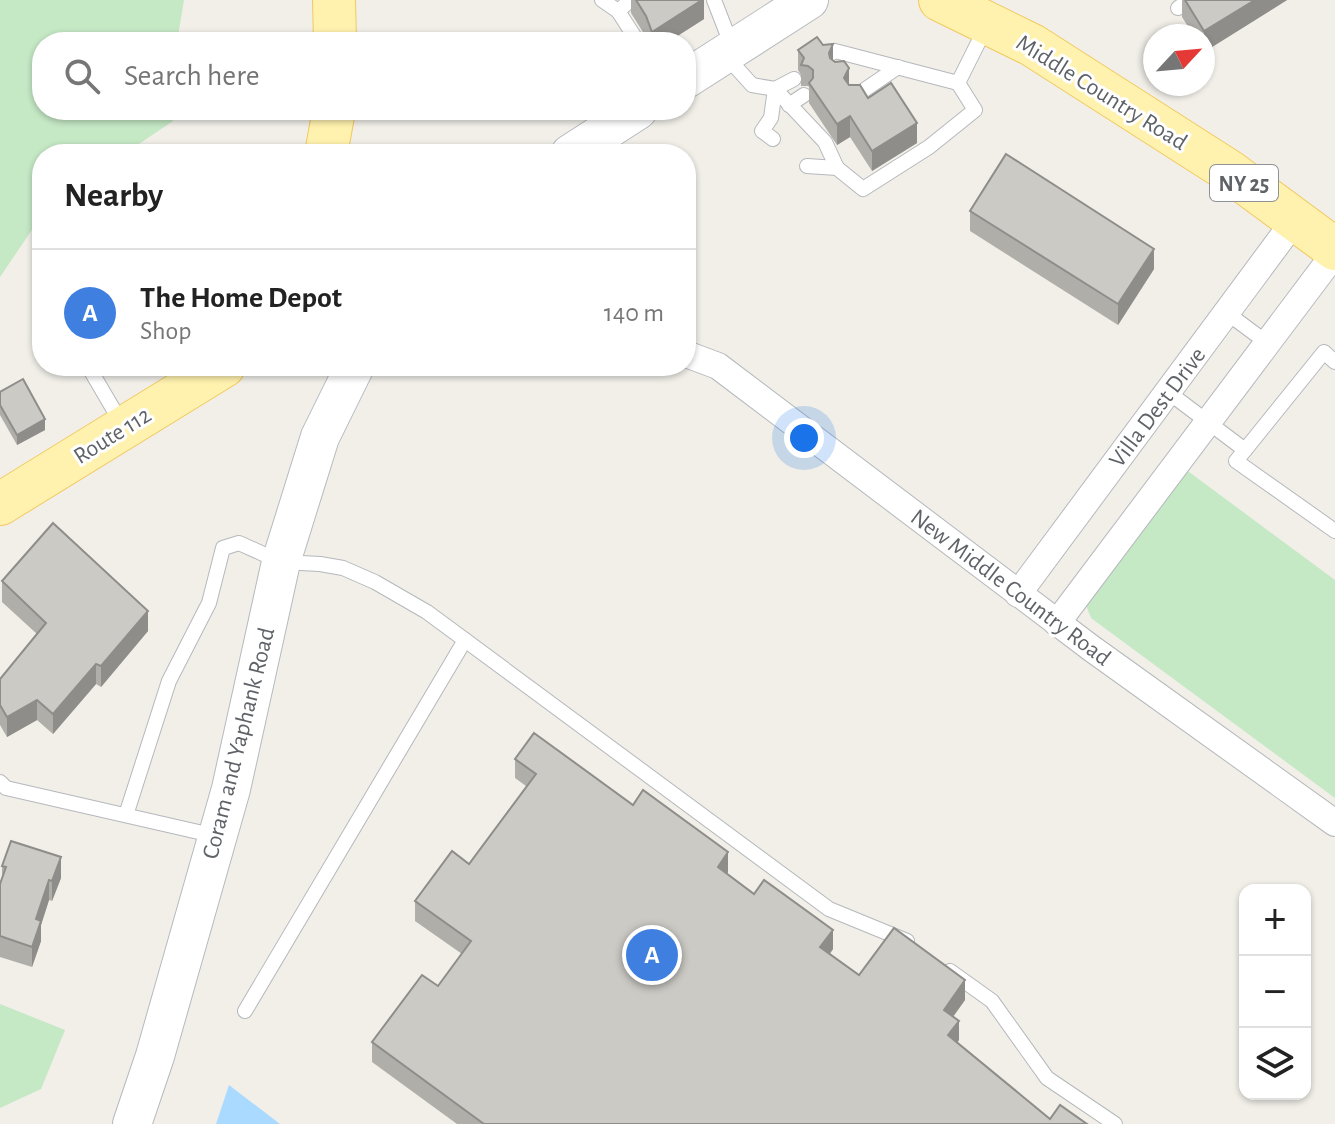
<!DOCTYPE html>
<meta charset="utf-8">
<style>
:root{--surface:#fff;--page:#f6f6f6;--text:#222;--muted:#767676;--line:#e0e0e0;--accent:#b45309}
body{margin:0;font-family:"Alegreya Sans",sans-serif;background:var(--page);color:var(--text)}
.controls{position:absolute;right:24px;bottom:24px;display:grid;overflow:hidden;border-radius:16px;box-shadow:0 2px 6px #0004}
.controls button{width:72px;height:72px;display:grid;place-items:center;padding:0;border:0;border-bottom:2px solid var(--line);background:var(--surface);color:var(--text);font:40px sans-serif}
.compass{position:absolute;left:1143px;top:24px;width:72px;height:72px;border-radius:50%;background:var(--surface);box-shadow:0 2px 6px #0004;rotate:64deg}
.you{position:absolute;left:804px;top:438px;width:28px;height:28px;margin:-20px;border:6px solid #fff;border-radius:50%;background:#1a73e8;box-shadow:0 0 0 12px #1a73e833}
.badge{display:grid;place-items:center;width:52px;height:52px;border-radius:50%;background:var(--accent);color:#fff;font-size:26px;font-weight:700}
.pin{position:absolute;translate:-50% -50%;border:4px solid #fff;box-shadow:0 2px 8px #0006}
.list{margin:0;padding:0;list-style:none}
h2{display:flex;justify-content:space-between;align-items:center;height:104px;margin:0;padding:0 32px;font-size:34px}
h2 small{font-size:26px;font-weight:400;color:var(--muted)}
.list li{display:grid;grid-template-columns:52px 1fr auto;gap:24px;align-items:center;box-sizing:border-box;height:128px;padding:0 32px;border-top:2px solid var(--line)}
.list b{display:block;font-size:30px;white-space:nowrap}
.list p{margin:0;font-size:26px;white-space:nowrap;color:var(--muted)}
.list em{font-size:26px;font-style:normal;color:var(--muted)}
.icon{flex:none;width:44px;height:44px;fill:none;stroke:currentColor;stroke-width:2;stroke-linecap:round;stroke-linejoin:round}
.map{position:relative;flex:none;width:1335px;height:1124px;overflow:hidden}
.search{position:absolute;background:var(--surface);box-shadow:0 2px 6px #0004;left:32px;top:32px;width:664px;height:88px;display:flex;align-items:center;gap:20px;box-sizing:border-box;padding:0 28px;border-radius:32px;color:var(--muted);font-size:30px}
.panel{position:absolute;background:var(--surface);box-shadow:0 2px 6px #0004;left:32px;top:144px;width:664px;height:232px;border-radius:32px}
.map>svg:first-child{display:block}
</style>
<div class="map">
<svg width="1335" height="1124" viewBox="0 0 1335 1124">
<rect width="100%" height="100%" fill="#f1efe8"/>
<g fill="#c5e8c5">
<polygon points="0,0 184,0 177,42 42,42 42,110 173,110 173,121 124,154 42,154 42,215 0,277"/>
<polygon points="1185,469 1335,580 1335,798 1091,618 1086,605"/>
<polygon points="0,1004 65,1030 41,1089 0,1108"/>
</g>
<polygon fill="#aadaff" points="229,1085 280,1124 216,1124"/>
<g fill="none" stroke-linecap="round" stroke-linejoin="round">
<defs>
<g id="lane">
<polyline points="602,0 618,11 631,0"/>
<polyline points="714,0 733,49"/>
<polyline points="1178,8 1190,0"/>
<polyline points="618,11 638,42"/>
<polyline points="725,55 752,85 775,89 825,142 837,168 863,189 929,147 975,110 958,83 987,25"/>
<polyline points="827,56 835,51 958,83"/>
<polyline points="854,97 898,67"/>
<polyline points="789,105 804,95"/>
<polyline points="773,139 762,131 771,118 775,89 794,79"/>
<polyline points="807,166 837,168"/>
<polyline points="42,284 42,288"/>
<polyline points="1227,313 1266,342"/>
<polyline points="88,366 122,424"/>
<polyline points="1168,392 1245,450 1324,352 1335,362"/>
<polyline points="1245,450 1236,461 1335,531"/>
<polyline points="0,782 6,788 216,836"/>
<polyline points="126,815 169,681 209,603 223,548 239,543 281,562 320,564 343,568 375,582 427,612 829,909 907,941"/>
<polyline points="950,971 992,1001 1047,1078 1115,1124"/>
<polyline points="245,1011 465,640"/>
</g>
<g id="street">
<polyline points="686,354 718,366 1091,648 1335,823"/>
<polyline points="1018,594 1295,220"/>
<polyline points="1057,623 1335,253"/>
</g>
<g id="secondary">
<polyline points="686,79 809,0"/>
<polyline points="570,154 638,110"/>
<polyline points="132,1124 155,1056 231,789 281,562 320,437 355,366"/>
</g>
<g id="primary">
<polyline points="334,0 335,42"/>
<polyline points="940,0 1032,45 1229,171 1335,249"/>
<polyline points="326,154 334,110"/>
<polyline points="0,504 224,366"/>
</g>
</defs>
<use href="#lane" stroke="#b5b8bc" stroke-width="16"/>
<use href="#street" stroke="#b5b8bc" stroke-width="28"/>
<use href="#secondary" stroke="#b6babf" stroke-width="40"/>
<use href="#primary" stroke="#f2c960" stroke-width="44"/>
<use href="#lane" stroke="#fff" stroke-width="14"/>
<use href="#street" stroke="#fff" stroke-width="26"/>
<use href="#secondary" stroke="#fff" stroke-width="38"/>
<use href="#primary" stroke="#fff2af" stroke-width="42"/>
</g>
<g fill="#afaea9">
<polygon points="631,0 704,0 704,19 668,42 648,42 646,37 631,13"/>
<polygon points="1182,0 1287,0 1204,52 1203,50 1203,36 1194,36 1182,17"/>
<polygon points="798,50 833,60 849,85 868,98 917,143 872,171 850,137 837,145 809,103 809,87 808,86 801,86 801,75 798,70"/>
<polygon points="970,211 1154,269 1118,325 970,231"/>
<polygon points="0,392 45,430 17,445 0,415"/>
<polygon points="2,581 148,631 101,687 96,684 53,734 37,720 7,737 0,725 0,679 37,634 2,602"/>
<polygon points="515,759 633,805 728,872 727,874 833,949 830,954 859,975 965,1000 953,1017 959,1040 957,1042 1050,1119 1087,1124 457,1124 372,1062 372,1042 438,986 462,954 415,921 415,901 469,864 526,786 515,778"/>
<polygon points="2,866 61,878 52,901 49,900 41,925 41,941 32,967 0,957 0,884 2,878"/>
</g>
<g fill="#8f8d8a">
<polygon points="702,0 704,0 704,19 668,42 652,42 652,32"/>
<polygon points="1255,0 1287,0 1204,52 1204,31"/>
<polygon points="833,44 833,64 829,53"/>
<polygon points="849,68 849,89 844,78"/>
<polygon points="850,116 850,137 837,145 837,124"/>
<polygon points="917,123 917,143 872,171 872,151"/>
<polygon points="1154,249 1154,269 1118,325 1118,304"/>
<polygon points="45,419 45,430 17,445 17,435"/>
<polygon points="148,611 148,631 101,687 101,666"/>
<polygon points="96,664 96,684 53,734 53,714"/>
<polygon points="37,700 37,720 7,737 7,717"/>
<polygon points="728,852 728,872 718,887 718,867"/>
<polygon points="61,857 61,878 52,901 52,881"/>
<polygon points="49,880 49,900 41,925 41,941 32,967 32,947 36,919"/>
<polygon points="833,930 833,949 820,966 820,947"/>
<polygon points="965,980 965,1000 944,1029 944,1010"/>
<polygon points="959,1021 959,1040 948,1055 948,1035"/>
</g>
<g fill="#cccac5" stroke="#8f8d8a" stroke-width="2">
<polygon points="636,0 702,0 652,32 646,16"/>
<polygon points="1185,0 1255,0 1204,31"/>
<polygon points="817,37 823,45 833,44 829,53 830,58 835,62 844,61 849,68 844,78 849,85 860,85 868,98 891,83 917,123 872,151 850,116 837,124 809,83 813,78 813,70 808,66 801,65 804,58 798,50"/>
<polygon points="1006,154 1154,249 1118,304 970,211"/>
<polygon points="23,379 45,419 17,435 0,405 0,392"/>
<polygon points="53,523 148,611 101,666 96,664 53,714 37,700 7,717 0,705 0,679 46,623 2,581"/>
<polygon points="534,733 633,805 643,790 728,852 718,867 754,894 764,880 833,930 820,947 859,975 894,928 965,980 944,1010 959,1021 948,1035 1050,1119 1060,1105 1087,1124 484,1124 372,1042 422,975 438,986 471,941 415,901 452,851 469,864 536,774 515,759"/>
<polygon points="11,841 61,857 52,881 49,880 36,919 41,921 32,947 0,936 0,884 6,867 2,866"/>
</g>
<g text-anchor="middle" stroke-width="6" stroke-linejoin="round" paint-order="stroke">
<rect fill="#fff" stroke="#8f9295" stroke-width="2" x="1210" y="165" width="68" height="36" rx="6"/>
<g font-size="22" font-weight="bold" fill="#5f6368">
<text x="1244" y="191">NY 25</text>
</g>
<g font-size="24" fill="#5f6368" stroke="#fff">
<text transform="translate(1102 92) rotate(32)" y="8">Middle Country Road</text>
<text transform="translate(1157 407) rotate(-53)" y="8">Villa Dest Drive</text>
<text transform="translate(112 435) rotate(-32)" y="8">Route 112</text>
<text transform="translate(1011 587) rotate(37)" y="8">New Middle Country Road</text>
<text transform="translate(238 743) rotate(-76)" y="8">Coram and Yaphank Road</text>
</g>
</g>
</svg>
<div class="controls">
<button>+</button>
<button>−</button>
<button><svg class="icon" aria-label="layers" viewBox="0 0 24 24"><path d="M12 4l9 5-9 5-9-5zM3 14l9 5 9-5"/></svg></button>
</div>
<svg class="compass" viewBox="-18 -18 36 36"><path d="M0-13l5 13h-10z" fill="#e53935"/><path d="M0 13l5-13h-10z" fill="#767676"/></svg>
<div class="you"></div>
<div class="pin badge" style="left:652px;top:955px;background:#3f7fe0">A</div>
<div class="search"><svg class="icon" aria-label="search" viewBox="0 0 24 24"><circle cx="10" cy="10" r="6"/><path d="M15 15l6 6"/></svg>Search here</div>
<section class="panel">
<h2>Nearby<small></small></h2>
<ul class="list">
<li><span class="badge" style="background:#3f7fe0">A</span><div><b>The Home Depot</b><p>Shop</p></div><em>140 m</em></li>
</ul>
</section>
</div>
